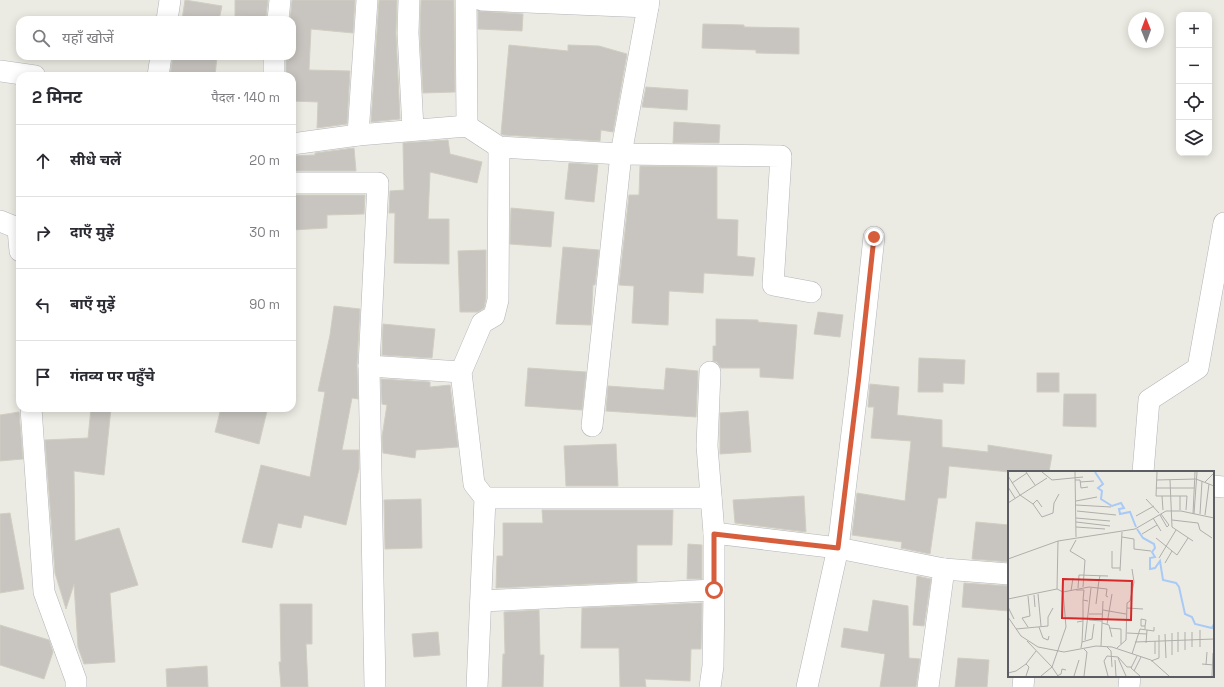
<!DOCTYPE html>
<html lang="hi">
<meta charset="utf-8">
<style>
:root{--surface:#fff;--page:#f2f2f3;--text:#2b2b33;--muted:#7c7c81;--line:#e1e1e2}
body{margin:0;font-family:"Space Grotesk","Noto Sans Devanagari",sans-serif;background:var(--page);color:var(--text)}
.controls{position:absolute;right:12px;top:12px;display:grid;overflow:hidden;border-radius:8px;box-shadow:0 2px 10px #0003}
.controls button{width:36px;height:36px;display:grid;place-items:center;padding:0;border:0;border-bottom:1px solid var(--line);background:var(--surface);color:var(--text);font:20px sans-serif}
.compass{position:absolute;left:1128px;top:12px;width:36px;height:36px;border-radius:50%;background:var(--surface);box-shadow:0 2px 10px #0003;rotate:359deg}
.stop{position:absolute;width:12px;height:12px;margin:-9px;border:3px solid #d75e3d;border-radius:50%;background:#fff}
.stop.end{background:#d75e3d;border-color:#fff;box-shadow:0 1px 4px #0008}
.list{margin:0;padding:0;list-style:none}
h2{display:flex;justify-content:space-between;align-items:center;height:52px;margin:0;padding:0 16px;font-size:17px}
h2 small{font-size:13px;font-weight:400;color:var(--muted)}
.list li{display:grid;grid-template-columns:26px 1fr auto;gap:12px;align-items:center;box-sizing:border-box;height:72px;padding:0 16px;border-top:1px solid var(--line)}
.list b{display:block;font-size:15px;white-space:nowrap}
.list em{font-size:13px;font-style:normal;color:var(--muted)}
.icon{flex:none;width:22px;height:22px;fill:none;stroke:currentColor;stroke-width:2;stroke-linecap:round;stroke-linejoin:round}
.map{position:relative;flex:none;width:1224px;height:687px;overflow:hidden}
.search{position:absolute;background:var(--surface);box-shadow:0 2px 10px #0003;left:16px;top:16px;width:280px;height:44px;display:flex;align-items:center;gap:10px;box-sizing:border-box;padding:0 14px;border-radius:12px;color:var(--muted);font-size:15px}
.panel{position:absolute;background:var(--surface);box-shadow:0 2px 10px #0003;left:16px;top:72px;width:280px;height:340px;border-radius:12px}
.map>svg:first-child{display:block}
</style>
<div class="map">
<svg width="1224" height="687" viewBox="0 0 1224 687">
<rect width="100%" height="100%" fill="#ecebe3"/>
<g fill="#c8c5c0" stroke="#d0cec2">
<polygon points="185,0 222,6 219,20 182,20"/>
<polygon points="235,0 268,0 266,17 235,16"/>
<polygon points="292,0 355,0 353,33 311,29 309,70 350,71 347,124 317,128 318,102 292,101 292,76 286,76 286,56 292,56 292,20 290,20"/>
<polygon points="379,0 397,0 396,34 400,119 371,122"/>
<polygon points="421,0 454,0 455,92 423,93 420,33"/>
<polygon points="478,11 523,14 522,31 478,29"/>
<polygon points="703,24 744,25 744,27 799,28 799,54 756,53 756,50 702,48"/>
<polygon points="509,45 568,51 568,45 599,46 627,54 613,132 601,130 600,141 503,135 501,134"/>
<polygon points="173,56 217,56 215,76 170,76"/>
<polygon points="646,87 688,90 687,110 642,107"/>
<polygon points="674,122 720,125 719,143 673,143"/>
<polygon points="448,140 450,154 482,162 477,183 430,172 428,219 449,219 449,264 394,263 395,213 389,213 390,191 404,190 403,143"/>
<polygon points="354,148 356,171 292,171 292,156 315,155 315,153"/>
<polygon points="569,163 598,165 594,202 565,199"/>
<polygon points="640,166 717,167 717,219 738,220 737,256 755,258 753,276 704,273 703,293 669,291 668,325 632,323 634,286 619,285 629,195 639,195"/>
<polygon points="292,195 365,195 364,214 327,215 327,228 292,230"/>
<polygon points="511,208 554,212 551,247 510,244"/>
<polygon points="563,247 599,250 595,285 593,285 591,325 556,324"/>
<polygon points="486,250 486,298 484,308 478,312 460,312 458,251"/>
<polygon points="334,306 360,309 357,365 358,399 352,398 342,450 359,450 359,469 346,525 304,515 301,528 278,523 272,548 242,542 261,465 310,477 325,392 318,391 330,335"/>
<polygon points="818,312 843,315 840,337 814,334"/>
<polygon points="716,319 758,320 758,322 797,325 793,379 760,377 760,368 721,368 717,362 713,361 713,346 716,346"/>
<polygon points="383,324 435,329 432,358 382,355"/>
<polygon points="919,358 965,360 964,384 943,383 943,392 918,392"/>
<polygon points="528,368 586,372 582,410 525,406"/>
<polygon points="666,368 698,371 696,417 606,411 608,386 664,390"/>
<rect x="1037" y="373" width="22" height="19"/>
<polygon points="381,379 430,382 430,387 450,385 458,447 416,450 415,458 383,453 382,437 387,405 382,404"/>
<polygon points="870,384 899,387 897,415 942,420 942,447 988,452 988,445 1052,455 1049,472 1009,472 949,466 946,498 938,498 930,554 901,548 902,542 852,535 857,493 905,501 911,441 871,438 874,407 868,407"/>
<polygon points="1064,394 1096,394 1096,427 1063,426"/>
<polygon points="91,408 111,408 104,475 74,471 75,541 119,528 138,585 110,593 115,662 84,664 78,647 74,584 66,609 55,573 45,440 88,438"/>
<polygon points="221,408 254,408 267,411 259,444 215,432"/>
<polygon points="748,411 751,452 720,454 720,413"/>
<polygon points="19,412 23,459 0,461 0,415"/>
<polygon points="616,444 618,486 566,486 564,446"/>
<polygon points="804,496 806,532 735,523 733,500"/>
<polygon points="421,499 422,548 385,549 384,500"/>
<polygon points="542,510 673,510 672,545 637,545 637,582 496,588 497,556 503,556 503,523 543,523"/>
<polygon points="10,513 24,589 0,593 0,514"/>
<polygon points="976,522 1009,525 1009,562 972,559"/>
<polygon points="688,544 702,545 702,579 687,579"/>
<polygon points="917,576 931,579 924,626 913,625"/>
<polygon points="964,583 1009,586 1009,611 962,607"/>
<polygon points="873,600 908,606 909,658 920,659 916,687 880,687 885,654 841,647 844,628 868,632"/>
<polygon points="702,603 701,649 691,649 690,681 645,679 646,687 620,687 619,648 581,648 582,608"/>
<polygon points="280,604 312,604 312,644 306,644 308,687 281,687 279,662 281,662"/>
<polygon points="539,610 540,655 544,655 543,687 502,687 503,654 505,654 504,612"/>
<polygon points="0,625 49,640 53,652 44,679 0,665"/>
<polygon points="438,632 440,655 414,657 412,634"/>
<polygon points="958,658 989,660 987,687 955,687"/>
<polygon points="207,666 208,687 167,687 166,669"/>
</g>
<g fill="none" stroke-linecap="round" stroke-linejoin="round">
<defs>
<g id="street">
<polyline points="409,0 408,33 413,129"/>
<polyline points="466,0 467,126"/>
<polyline points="481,0 648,7 649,0"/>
<polyline points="167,20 170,0"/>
<polyline points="278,20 280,0"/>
<polyline points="0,71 35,76"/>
<polyline points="158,76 161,56"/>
<polyline points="274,76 274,56"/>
<polyline points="358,135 367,0"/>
<polyline points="292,144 358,135 467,126 499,147 621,154 781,156 773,285 811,292"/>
<polyline points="292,183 378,183 369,366 461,372"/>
<polyline points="0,221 20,229"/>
<polyline points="18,229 20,251"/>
<polyline points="369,366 375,687"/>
<polyline points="710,372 707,446 714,533 714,590 713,666 710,687"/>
<polyline points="31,408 44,592 76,680 76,687"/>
<polyline points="592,426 621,154 648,7"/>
<polyline points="1143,472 1149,400 1198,368 1224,223"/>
<polyline points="1213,486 1224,487"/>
<polyline points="485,498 711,498"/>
<polyline points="714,533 838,548 944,569 1009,574"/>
<polyline points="481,601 714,590"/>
<polyline points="477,687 485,498 474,484 461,372 482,323 494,316 498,300 499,147"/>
<polyline points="807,687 838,548 859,375 874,237"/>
<polyline points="928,687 944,569"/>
<polyline points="1023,687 1024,676"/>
<polyline points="1129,687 1130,676"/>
</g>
</defs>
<use href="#street" stroke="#b3b4b9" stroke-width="22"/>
<use href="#street" stroke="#fff" stroke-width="21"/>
</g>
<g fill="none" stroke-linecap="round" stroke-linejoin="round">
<polyline stroke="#d75e3d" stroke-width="5" points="714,590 714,534 838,548 859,376 874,237"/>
</g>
<g transform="translate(1008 471)">
<rect width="206" height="206" fill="#ecebe3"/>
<path fill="none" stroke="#a9caf6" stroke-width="2" d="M 87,1 L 95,13 L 90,17 L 94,20 L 93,28 L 104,35 L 113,32 L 116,37 L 111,38 L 112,43 L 122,41 L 128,56M 129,58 L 135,67 L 146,73 L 147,77 L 144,81 L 147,86 L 142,87 L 142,98 L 147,97 L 152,90 L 155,109 L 168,112 L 171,116 L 177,143 L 184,146 L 187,153 L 204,157 L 206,153"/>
<path fill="none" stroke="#aeaeab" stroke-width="1" d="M 18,1 L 27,14M 34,1 L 44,9 L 75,6M 67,1 L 68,66M 149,1 L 148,25 L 179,25 L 178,39M 0,5 L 12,24 L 25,33 L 34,46 L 45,42 L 46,32 L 51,23M 67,9 L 72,9 L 73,17 L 80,16M 149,9 L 188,8 L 206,15M 162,9 L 164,56 L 185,70M 72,11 L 86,10M 197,11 L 206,2M 4,12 L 19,2M 0,16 L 7,27M 148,17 L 186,17M 154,25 L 155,39M 172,25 L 172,39M 138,28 L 151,42M 68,30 L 89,26M 0,32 L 39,7M 25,33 L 29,29 L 34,36M 68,34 L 103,36M 69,40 L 108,44M 185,43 L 187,1M 186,43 L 189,1M 192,43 L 194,10M 152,44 L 159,56 L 161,54 L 153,43M 197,44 L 201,13M 128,45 L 146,35M 68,47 L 102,50M 145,47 L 153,60M 164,49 L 190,52 L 192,59 L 204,67M 68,51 L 102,55M 68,56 L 97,58M 134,63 L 149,54M 114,66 L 126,68 L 126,78 L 143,80M 148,67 L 169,84 L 180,67M 68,69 L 62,80 L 77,89 L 75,116M 104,80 L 104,97 L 112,97M 151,87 L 168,59M 0,88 L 50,70 L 127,58 L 158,40 L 173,40 L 206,47M 157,92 L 164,80M 112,100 L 114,61M 81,109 L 91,109 L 92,105M 70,117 L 71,104 L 100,105M 49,118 L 50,70M 68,119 L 76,119 L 75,129 L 80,130M 63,120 L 65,107M 30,123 L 33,155M 26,124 L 27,136M 20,125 L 22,145 L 14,147 L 20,156M 0,128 L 49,118 L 55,121 L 81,116 L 99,118 L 98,125 L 100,126M 75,129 L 75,150M 88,133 L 91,109M 0,136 L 6,148M 119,137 L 135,138M 95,139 L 118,143M 81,143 L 94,143M 0,146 L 13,165 L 30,176 L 56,181 L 88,175 L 104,176 L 143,189 L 161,205M 81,149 L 94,150M 69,151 L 75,150 L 74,171M 94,152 L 101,154 L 104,166M 99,153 L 104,123M 31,156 L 35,167 L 40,169 L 41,165M 101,157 L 113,158 L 113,173M 8,158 L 40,155 L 40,146 L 45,137M 137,158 L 137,155 L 138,149 L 133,148 L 133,155 L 137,155M 192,159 L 192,176M 177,161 L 177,179M 184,161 L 184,176M 119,162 L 139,163M 157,163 L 158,187M 77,169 L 83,117M 19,170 L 44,196 L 50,205M 127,171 L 206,168M 138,172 L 139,159M 93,175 L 95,130M 99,176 L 103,180 L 104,196M 73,177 L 74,171 L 84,168 L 86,153M 109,177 L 118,169 L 119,132 L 122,130 L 126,111 L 124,98M 170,181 L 170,161M 124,183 L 132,158 L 146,160 L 146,156M 147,183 L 147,170M 164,184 L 164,162M 129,185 L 123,197 L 132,205M 110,187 L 118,205M 107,189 L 108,205M 143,190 L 151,187 L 151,164M 194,193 L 206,194M 198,194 L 199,181M 44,196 L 58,156 L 55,121M 126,200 L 133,186M 0,202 L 8,200 L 18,193 L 28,180M 18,205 L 21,196 L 18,193M 33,205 L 44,196M 49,205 L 53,203 L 54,198 L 58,199M 66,205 L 71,189M 76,205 L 79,181 L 76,178M 100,205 L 96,190 L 99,185 L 110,186 L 119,196 L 124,196M 204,205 L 205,182"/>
<path fill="#d62828" fill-opacity="0.15" stroke="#d62828" stroke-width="2" d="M 55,108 L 124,110 L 123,149 L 54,147 Z"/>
<rect width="206" height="206" fill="none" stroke="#5b5d62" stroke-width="2"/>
</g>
</svg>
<div class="controls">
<button>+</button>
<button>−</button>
<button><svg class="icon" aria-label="locate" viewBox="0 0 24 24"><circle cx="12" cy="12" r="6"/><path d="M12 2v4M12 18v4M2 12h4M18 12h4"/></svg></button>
<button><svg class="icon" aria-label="layers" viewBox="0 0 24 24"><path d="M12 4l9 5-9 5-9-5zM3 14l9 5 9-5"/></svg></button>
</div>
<svg class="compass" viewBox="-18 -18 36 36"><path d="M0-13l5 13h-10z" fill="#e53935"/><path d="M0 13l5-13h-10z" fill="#7c7c81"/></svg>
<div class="stop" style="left:714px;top:590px"></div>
<div class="stop end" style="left:874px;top:237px"></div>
<div class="search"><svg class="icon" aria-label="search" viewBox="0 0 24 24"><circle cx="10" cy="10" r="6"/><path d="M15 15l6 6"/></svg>यहाँ खोजें</div>
<section class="panel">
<h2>2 मिनट<small>पैदल · 140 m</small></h2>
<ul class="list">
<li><svg class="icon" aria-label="ahead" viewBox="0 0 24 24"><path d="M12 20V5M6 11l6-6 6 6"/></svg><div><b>सीधे चलें</b></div><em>20 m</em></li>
<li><svg class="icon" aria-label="right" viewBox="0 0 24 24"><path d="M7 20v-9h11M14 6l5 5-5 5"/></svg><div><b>दाएँ मुड़ें</b></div><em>30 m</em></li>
<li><svg class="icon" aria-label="left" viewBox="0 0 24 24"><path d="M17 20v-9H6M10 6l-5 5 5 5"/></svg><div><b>बाएँ मुड़ें</b></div><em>90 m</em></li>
<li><svg class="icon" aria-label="arrive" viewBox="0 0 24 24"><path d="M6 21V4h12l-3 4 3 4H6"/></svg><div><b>गंतव्य पर पहुँचे</b></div></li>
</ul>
</section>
</div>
